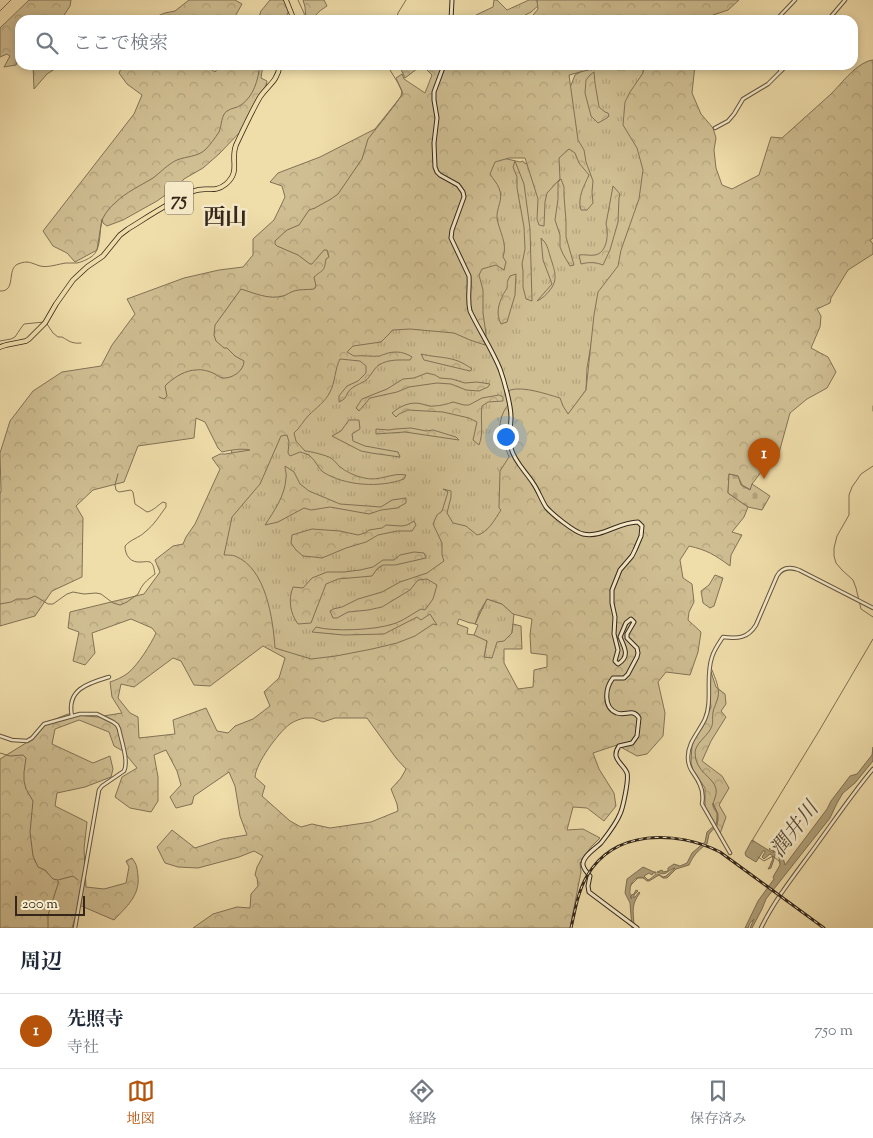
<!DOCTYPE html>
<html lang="ja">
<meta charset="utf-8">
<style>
:root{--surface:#fff;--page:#f2f2f3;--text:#1f2937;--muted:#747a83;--line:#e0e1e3;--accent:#b45309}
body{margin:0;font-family:"Sorts Mill Goudy","Noto Serif JP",serif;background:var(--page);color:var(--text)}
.scale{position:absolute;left:15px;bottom:12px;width:70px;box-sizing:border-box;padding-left:5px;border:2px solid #34271a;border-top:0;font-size:14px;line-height:18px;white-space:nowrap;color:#34271a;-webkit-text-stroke:4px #f5e9c8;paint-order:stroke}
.you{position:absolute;left:505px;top:436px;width:18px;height:18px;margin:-12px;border:4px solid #fff;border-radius:50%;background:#1a73e8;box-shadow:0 0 0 8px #1a73e833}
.badge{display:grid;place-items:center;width:32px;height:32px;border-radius:50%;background:var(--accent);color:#fff;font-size:16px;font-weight:700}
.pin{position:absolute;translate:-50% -41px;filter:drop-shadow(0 1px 2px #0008)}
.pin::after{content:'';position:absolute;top:26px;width:18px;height:15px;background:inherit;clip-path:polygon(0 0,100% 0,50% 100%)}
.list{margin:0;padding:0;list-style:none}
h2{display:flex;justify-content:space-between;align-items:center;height:65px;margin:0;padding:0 20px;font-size:21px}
h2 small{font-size:16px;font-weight:400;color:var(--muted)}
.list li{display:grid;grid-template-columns:32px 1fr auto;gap:15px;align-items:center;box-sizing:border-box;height:75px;padding:0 20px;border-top:1px solid var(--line)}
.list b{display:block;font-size:19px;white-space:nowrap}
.list p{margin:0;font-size:16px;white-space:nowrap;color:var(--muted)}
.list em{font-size:16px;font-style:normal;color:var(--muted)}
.icon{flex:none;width:28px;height:28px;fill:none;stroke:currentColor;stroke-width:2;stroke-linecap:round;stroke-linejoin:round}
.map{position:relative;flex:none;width:873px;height:928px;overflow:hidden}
.search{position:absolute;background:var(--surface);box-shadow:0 2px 8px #0003;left:15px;right:15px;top:15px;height:55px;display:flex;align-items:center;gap:12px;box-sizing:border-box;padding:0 18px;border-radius:15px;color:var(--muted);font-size:19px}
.sheet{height:140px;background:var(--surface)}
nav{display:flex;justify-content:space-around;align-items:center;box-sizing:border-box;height:70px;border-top:1px solid var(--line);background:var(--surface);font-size:14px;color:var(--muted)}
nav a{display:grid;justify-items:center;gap:2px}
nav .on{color:var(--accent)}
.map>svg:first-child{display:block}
</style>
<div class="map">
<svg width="873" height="928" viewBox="0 0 873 928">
<defs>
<pattern id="grass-tufts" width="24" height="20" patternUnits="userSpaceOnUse" patternTransform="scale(1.25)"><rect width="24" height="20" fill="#cfbe92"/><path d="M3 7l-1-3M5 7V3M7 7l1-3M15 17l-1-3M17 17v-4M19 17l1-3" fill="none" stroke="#b2a37d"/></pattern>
<pattern id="forest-crowns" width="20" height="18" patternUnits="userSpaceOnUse" patternTransform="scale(1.25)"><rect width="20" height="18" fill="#cfbe92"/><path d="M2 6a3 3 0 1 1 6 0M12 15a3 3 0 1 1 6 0" fill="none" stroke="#b2a37d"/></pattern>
<pattern id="cemetery-stones" width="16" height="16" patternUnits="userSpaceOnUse" patternTransform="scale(1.25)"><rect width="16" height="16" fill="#cfbe92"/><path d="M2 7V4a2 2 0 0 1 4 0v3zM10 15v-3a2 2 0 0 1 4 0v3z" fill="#b2a37d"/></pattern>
</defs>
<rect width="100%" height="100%" fill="#efddaa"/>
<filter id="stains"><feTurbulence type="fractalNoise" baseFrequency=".004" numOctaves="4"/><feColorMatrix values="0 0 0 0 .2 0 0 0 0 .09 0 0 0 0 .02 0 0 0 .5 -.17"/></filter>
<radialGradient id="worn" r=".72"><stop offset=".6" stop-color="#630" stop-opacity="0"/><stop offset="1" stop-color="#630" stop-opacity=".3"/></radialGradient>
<g fill="url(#grass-tufts)" stroke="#827256">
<polygon points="494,0 497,0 507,10 529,0 536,0 539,5 531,12 516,20 478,20 476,15 493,7"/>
<polygon points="592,65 644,65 643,73 654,200 591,345 587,368 586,390 568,415 506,558 459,604 432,635 331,665 272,649 223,556 232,447 486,154 520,162 523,161 524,163 539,166 575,75"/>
<polygon points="487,599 502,604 514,614 512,633 504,641 493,658 484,658 487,641 480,639 474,635 478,625 475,624"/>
</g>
<g fill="url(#forest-crowns)" stroke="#827256" fill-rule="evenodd">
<polygon points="29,0 71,0 70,6 61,20 20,20 20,56 16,65 4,67 10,56 7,54 0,57 0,28"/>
<polygon points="189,0 235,0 242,4 233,20 148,20 165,13 175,11"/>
<polygon points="270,0 284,0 289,10 285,20 258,20 261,11"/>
<path d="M 303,0 L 324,0 L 327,6 C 321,10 316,13 313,20 L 306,20 L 305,7 Z"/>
<polygon points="537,0 739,0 728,10 713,15 711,20 529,20 538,9"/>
<path d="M 873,60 L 873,238 L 870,240 L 873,244 L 873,254 L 848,270 L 831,298 L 830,303 L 817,309 L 821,316 L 820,327 L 811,348 L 828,357 L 836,372 L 827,388 L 807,399 L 790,413 L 777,460 L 768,463 L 752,484 L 751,490 L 742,485 L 738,476 L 729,474 L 728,493 L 748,507 L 744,517 L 732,532 L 742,535 L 731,555 L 730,566 C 715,555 707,550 689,546 L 680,560 L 683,578 L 692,584 L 694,602 L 689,612 L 688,620 L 701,632 L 698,652 L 690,675 L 666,672 L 658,682 L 665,713 L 663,736 L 647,754 L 637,756 L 617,745 L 593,753 L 599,769 L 614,793 L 616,806 L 604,821 L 587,808 L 573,807 L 567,830 L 583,829 L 600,838 L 591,847 L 580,863 L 581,872 L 570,928 L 193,928 L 213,914 L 237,907 L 250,908 L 251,894 L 258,886 L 257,878 L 255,875 L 257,867 L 263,856 L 254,851 L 239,857 L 198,868 L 178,867 L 165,863 L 157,847 L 172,830 L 195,848 L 222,839 L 247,835 L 240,816 L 235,786 L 229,772 L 194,796 L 192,804 L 176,808 L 170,797 L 181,785 L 177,771 L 166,750 L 154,755 L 158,777 L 158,801 L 151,812 L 130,808 L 115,797 L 122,777 L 137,768 L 123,751 L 114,746 L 109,732 L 79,720 L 55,729 L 52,744 L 93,763 L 110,756 L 113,769 L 111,777 L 85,787 L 57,793 L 55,806 L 87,822 L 84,849 L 86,887 L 104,889 L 126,883 L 129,867 L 126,861 L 132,858 C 137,865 137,867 138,876 C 140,896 126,907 114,920 L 79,905 L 72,928 L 0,928 L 0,759 L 26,743 L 48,722 L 68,714 L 97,717 L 122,713 L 112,697 L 110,682 C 116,680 123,677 128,673 C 138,665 151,644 156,633 L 152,628 L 131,619 L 92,633 L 95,653 L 85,665 L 73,661 L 79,632 L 68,628 L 70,612 L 144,594 L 160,572 L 155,560 L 173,546 L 183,544 L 186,537 L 195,524 L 220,469 L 212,458 L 220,454 L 225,454 L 250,450 C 242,448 231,450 222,452 L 218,448 L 205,422 L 196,418 L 194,438 L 138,446 L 124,482 L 93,490 L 76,506 L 83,518 L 82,577 L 52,591 L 35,616 L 0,626 L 0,494 L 1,491 L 0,453 L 10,421 L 33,391 L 62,372 L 101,366 L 112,345 L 135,314 L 127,299 L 184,278 L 219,270 L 243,267 L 253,255 L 253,239 L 274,220 L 285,197 L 282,186 L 270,182 L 278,173 L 320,157 L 375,129 L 403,94 L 396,78 L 402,74 L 404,79 L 425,93 L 432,75 L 422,65 L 405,78 L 399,65 L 607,65 L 569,75 L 578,140 L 584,150 L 586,162 L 593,181 L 592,192 L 593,203 L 587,210 L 581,210 C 577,198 584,186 589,175 L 579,163 L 575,153 L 569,149 L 559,158 L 560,179 L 547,193 L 545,202 L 544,226 L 539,225 L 537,219 L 538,199 L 525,158 L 509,158 L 495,162 L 490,174 C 493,179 497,183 499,188 C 504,200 496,208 497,218 C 499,231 508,244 503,257 L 506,262 L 504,270 L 496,265 L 482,269 L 479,275 L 483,290 L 483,313 L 486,334 L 485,345 L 470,340 L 454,333 L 410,329 L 393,330 L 381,342 L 353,346 L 347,352 L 354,356 C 364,355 371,357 380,356 C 381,355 386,354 388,353 C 397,351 404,352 412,357 L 410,360 C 400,360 388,359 379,365 C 374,368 371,376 366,380 C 361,384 354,385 349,391 C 344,397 349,397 339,402 L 339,396 L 347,386 L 358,381 L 366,373 L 366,366 L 360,361 L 340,359 C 335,368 335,383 330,392 C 325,402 316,408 309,415 C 303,421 300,428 294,433 L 296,441 L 305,451 C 310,451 328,456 331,458 C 334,460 337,464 339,466 C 346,472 355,476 364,478 C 380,482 392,472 406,475 L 404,479 C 380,488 345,486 323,472 C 318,468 316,461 310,456 C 308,454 303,453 300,452 L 290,456 L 288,453 L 289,442 L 287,435 L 281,436 L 260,484 L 232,517 L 224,555 C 228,555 232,555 235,556 C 266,568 273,619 275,648 L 311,659 L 336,656 L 372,649 L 397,643 L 415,636 L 433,624 L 437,625 L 430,614 L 421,620 L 417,617 L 384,634 L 344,635 L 312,632 L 316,627 C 334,632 375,630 393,624 C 403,621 412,614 421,609 L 425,610 L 433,599 L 437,585 L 427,579 L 418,580 L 410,590 L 382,607 L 368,610 L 348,612 L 337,618 L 333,618 L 330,611 L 333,609 L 342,607 L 358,599 L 382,592 L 400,582 L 427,573 L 444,561 L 442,555 L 442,543 L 433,524 L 437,515 L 442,511 L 448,492 L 443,489 L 451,491 L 451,497 L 447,513 L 453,523 L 466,526 L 477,535 C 488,533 495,519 501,510 L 499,508 L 500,471 L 509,457 L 506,449 L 506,431 L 504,431 L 501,436 L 499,436 C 499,426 501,412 509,404 L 507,395 L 510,390 C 524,386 546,394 560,398 L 563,406 L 568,414 L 586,390 L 594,315 L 598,292 L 618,266 L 621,250 L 639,199 L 643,170 L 637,148 L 623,125 L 625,102 L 630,92 L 643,73 L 644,65 L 695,65 L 692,93 L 701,114 L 713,128 L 716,138 L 714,150 L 716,168 L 722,185 L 732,189 L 759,175 L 771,137 L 782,138 C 798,123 815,109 831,94 C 842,83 857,62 873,60 ZM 487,599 L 502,604 L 513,614 L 532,619 L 530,635 L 531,653 L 547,655 L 547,667 L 534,670 L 533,687 L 518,689 L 504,663 L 504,649 L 522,649 L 521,626 L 513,624 L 512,633 L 504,641 L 497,642 L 492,658 L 484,657 L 487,641 L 474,635 L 467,634 L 468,628 L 457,624 L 459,619 L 470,623 L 472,623 L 475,624 L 480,611 ZM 263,646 L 285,658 L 279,678 L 264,692 L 270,706 L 253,719 L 235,726 L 228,733 L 217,731 L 206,708 L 173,720 L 175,734 L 139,738 L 138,717 L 130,713 L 118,698 L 121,684 L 134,687 L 173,658 L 181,661 L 194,685 L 210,686 ZM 305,718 L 313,718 L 323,722 L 335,718 L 367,718 L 396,758 L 406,769 L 401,778 L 391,789 L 397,804 L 398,811 L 371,822 L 330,828 L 312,824 L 301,827 L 290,821 L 262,796 L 265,786 L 255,777 C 256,763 278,733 290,724 C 294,721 300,719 305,718 Z"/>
<polygon points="33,65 61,65 47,74 34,89"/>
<polygon points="123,65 139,65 142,70 150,65 205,65 215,72 220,65 263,65 261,78 267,81 266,87 257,98 242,130 219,154 203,168 184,179 178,186 157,201 123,220 107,226 103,223 102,219 97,250 75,262 67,253 53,246 43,231 134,114 142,95 127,84 119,73"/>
<polygon points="594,72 595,83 599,107 605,112 608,113 609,116 607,118 598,123 591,116 585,93 586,80 590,75"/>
<polygon points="515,161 524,184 530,229 532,301 526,299 523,287 523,271 522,264 525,249 524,227 517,188 517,177 513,167"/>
<polygon points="561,179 564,187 564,196 566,221 566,237 574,265 570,266 563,254 560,247 560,235 555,220 558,199 558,182"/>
<path d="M 613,186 L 620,194 L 619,198 L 618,222 L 610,250 L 603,265 C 595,262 589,262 581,264 L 579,255 C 585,254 589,256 595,255 C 607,253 609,234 606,224 Z"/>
<path d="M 541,238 C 547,243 548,249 550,256 C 554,269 559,279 550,290 C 546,295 543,298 537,301 L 552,284 L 543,260 Z"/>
<path d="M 516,274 L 515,295 L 507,322 L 501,324 C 496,314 498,305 503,295 C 503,294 507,289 507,288 C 508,282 506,283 510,276 Z"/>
<path d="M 421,354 C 442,359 453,355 472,369 L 470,371 L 424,360 Z"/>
<polygon points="427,373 435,375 440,378 452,379 465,383 477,382 490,384 488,387 479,391 466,390 451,384 437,383 409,387 397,392 370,398 359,411 356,408 362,399 387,389 403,379 414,378"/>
<path d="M 499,395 L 503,397 L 503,401 L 488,402 L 482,406 C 480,419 484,433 479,445 L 473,440 L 477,422 L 469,418 L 443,412 L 408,410 L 399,414 L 396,417 L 392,413 C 400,406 411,401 422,404 C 426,405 430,407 434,406 C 439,406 448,404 453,402 L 464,405 L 469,405 L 482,398 Z"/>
<polygon points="349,420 359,420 360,429 352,434 353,441 365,446 398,452 400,457 371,453 361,451 332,436 341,431"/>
<polygon points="376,429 389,430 395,429 411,428 426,431 433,430 456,437 459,440 405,432 376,434"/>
<path d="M 285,466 L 294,472 L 300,484 L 309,491 L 340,504 L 381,507 L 392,500 L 406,498 L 406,503 L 397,508 L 381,510 L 369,514 L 330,507 L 311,510 L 304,508 L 278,522 L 265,525 C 274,511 285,496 286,478 C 287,474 285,470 285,466 Z"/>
<polygon points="414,521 416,525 412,531 397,531 378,535 366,542 346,548 322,558 314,557 303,556 296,550 291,543 292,535 312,529 340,531 358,535 365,533 369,530 382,528 386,525 402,526 407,525"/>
<path d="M 414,552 L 424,553 L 426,558 L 395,565 L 383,565 L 377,569 L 372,576 L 338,579 L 326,584 L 311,623 L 298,624 C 290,613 288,600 293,587 L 303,588 L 312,578 L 327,572 L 344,572 L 360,570 L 373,567 L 383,560 L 394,560 L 400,555 Z"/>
<polygon points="715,575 723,578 714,606 710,608 703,603 701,591 709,585"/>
<polygon points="711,672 716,687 725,694 726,704 721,711 726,717 711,741 702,761 722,776 729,788 719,805 726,817 720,834 705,806 705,788 693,770 691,763 692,743 704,723 711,707 709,691"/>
</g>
<polygon fill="url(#cemetery-stones)" stroke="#827256" points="729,474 738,476 741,485 750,490 752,484 770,496 762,510 748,507 728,493"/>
<g fill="#af9f79" stroke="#7e6f53">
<path d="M 873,747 L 873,761 L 855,783 L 843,793 L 837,803 L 830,818 L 766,899 L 762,909 L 752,928 L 750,928 L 754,919 L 750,923 L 748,928 L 745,928 L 758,901 L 774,879 L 773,877 L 780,865 L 779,857 L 775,854 L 774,859 L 771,868 L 768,869 L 770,866 L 771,863 L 773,859 L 772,855 L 770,854 L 764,859 L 762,857 L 765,852 L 764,850 L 756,862 L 746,856 L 745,853 L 752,840 L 773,853 L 774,852 L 769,849 L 770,848 C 778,855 783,854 785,865 L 827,809 L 831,801 L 850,776 L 857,774 L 872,755 Z"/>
<path d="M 713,803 L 718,814 L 718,820 L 717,825 L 709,834 L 707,844 C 698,850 693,856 689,865 L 676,869 L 667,878 L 663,878 L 659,875 L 649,881 L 647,881 L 642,877 C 631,877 628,889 631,899 L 632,897 L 631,895 L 634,894 L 636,890 L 638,891 L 634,895 L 634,898 L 636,896 L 639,892 L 640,893 C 630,906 634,912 634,928 L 632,928 L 630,903 L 625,893 L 627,879 L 643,867 L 654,872 L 656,872 L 656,873 L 653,873 L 652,875 L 649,873 L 644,876 L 648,880 C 655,877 655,870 663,877 L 666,876 L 675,868 C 667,870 667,877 657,872 L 662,870 L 663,872 L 668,871 L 668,868 L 674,864 L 680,866 L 687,863 L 692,853 L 705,842 L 707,832 L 716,824 C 717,821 717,818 717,814 C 716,810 712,808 713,803 Z"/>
</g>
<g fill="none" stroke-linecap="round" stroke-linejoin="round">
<g stroke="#7e6f53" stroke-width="1">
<polyline points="298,0 304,13 305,20"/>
<polyline points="0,11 11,0"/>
<polyline points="396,20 398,13 406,0"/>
<path d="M 0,291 C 17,292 6,269 18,264 C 28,260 31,263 40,266 C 48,268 58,264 66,263 C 70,263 74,263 77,263 C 82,262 88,259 91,257 C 103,249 98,229 103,218 C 106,212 110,207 115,203 C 126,192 140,186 153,178 C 161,172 168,164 177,160 C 187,156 197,157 205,150 C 210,145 215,138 219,132 C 222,125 221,115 227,111 C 231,108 237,108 241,105 C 254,96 258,80 260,65"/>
<path d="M 47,324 L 53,333 L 58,337 L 62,337 C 69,341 72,344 81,343"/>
<polyline points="0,341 11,339 15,337 21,328 24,324 44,322"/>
<path d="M 159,397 L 164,399 L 167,396 L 165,386 L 168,383 C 175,377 186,370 196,370 C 202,369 209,371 215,374 C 217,375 219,377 222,378 C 232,379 244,371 244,361 L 235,356 L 227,348 L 224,348 L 216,341 L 214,335 L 215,325 L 241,289 C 254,293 269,300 283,296 C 287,295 290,292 294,291 C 300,289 307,290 314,289 L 316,286 L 314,277 C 323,269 324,273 326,259 L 329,257 L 327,250 L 324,250 L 312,264 L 310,264 L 298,255 L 277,246 L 275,244 L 275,241 L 287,230 L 299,225 L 309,210 L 315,208 L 331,199 L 338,194 L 362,159 L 368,139 L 394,106 L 401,96 L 402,91 L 398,83 L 387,65"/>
<polyline points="873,406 873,411"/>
<polyline points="873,466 861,474 852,487 849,495 849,515 837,536 834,548 834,556 836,563 842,570 853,580 856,588 861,609 873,617"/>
<path d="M 0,604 L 11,602 L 17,599 L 28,599 L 35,596 L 48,604 L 53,604 L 67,594 L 73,592 L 84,594 L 96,593 L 101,594 L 113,603 L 120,605 L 127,602 L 138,594 C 143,583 145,582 155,574 C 154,570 154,564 150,562 C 147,561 144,562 141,562 C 131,563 125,556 125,546 C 131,539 139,538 145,532 C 154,525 160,515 166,507 L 166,503 L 163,502 C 158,505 153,511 147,512 L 135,504 L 133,492 L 131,490 L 119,492 L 116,490 L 115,485 L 118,474"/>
<path d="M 712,670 C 715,678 720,688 718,697 C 717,702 714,707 713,712 C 712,719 714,724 710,730 C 706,737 695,744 695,753 C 695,772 714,777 716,789 C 717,794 714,800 713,804"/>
<polyline points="0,753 10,756 23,755 26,758 24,772 24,781 26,789 33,801 30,832 33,856 38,867 45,870 53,879 58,880 73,876 78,880"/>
<polyline points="753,842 753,839 819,731 873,639"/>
<polyline points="758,857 764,861 773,856 780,862"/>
<polyline points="631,885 638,878 644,878"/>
<polyline points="48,928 48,915 58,884 58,881"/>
</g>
<defs>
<g id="tertiary">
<polyline points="776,20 795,0"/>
<polyline points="828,20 845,0"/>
<polyline points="777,65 781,71"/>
<polyline points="715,128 728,121 734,114 743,99 768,84 787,65"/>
<path d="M 72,716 C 66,689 89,683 109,677"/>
<path d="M 0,736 L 12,740 L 27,741 L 32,738 L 44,724 L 80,714 L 97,714 L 113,722 L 117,725 L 119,729 C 121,740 129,761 124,771 L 102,786 L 99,790 L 75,928"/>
<path d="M 730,853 L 702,804 C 703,798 703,791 700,785 C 696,774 688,771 688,757 C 688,742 699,732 705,719 C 713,701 705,677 712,657 C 714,650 719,643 723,637 C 738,639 748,638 756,625 L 777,576 C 782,567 791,567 799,570 L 873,608"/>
<path d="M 761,928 C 775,899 796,873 815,847 C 834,821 852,794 873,769"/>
</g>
<g id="secondary">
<polyline points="451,20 452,0"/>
<path d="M 444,65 L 434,92 L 434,100 L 437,118 L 434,143 L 435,167 L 437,172 L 440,175 L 458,185 L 463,192 L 464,197 L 452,230 L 451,238 L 469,276 C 470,289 467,298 470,311 C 479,330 492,349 500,369 C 504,380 511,405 511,417 C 511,427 508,438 511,448 C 514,461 526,472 533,483 C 538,490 541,499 546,507 C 552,514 574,532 583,534 C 603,538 618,522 638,522 L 642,526 L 641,536 L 635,550 L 632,556 L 620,570 L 612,590 L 612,603 L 615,617 L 614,634 L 618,650 L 615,661 L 618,664 C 630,657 625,648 620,637 L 626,623 L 631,619 L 634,622 L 627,634 L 627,638 L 637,648 L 638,653 L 637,657 L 628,674 L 624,678 L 613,678 C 605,688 603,708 617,713 C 626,716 633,708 639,718 L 637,736 L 632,743 L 619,746 C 610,759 623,763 627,773 C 629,779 623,808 620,814 C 616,824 608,834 601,843 C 596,848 584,855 583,863 C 582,868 587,872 590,876 L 588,886 L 589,892 L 637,928"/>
</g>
<g id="primary">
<polyline points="286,0 294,20"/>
<path d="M 0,347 L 6,345 L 26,341 L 29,339 L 45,323 L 56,304 L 73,280 L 87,267 L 103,256 L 120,235 L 128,229 C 149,216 171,201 194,191 C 206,186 214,194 226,184 C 241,171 230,160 236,145 C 243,130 252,111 260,97 C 269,84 277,82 280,65"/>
</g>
</defs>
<use href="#tertiary" stroke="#63543e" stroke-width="4.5"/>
<use href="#secondary" stroke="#34271a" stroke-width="5"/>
<use href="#primary" stroke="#34271a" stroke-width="5.5"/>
<use href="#tertiary" stroke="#f5e9c8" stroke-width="2.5"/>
<use href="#secondary" stroke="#f5e9c8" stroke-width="3"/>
<use href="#primary" stroke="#efddaa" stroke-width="4"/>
<defs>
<path id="rail" d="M 571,928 C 575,911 578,891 587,876 C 614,829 677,830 720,852 L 824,928"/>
</defs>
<use href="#rail" stroke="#34271a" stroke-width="3"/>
<use href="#rail" stroke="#f5e9c8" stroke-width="1" stroke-dasharray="4" stroke-linecap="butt"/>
</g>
<g text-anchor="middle" stroke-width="5" stroke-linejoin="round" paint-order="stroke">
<rect fill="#f5e9c8" stroke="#6e614e" stroke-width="1" x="165" y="181.5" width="28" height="33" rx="4"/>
<g font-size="19" font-weight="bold" fill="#34271a">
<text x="179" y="205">75</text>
</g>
<g font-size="21" font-style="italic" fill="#594b36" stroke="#f5e9c8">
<text transform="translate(794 829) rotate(-52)" y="7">潤井川</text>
</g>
<g font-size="22" font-weight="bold" fill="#34271a" stroke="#f5e9c8">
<text x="225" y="224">西山</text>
</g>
</g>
<rect width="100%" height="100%" filter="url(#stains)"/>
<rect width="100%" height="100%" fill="url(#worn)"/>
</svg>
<div class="scale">200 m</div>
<div class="you"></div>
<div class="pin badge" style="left:764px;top:479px">1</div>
<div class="search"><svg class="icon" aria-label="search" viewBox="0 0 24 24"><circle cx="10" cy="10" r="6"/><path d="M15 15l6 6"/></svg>ここで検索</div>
</div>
<section class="sheet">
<h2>周辺<small></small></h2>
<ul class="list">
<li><span class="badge">1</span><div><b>先照寺</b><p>寺社</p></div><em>750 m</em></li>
</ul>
</section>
<nav>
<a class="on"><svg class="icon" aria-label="map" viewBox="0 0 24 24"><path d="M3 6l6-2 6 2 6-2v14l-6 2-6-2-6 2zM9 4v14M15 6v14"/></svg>地図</a>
<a><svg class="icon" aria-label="directions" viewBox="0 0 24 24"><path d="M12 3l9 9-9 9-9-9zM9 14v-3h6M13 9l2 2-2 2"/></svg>経路</a>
<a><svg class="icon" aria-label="saved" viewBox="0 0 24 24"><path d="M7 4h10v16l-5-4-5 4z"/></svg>保存済み</a>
</nav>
